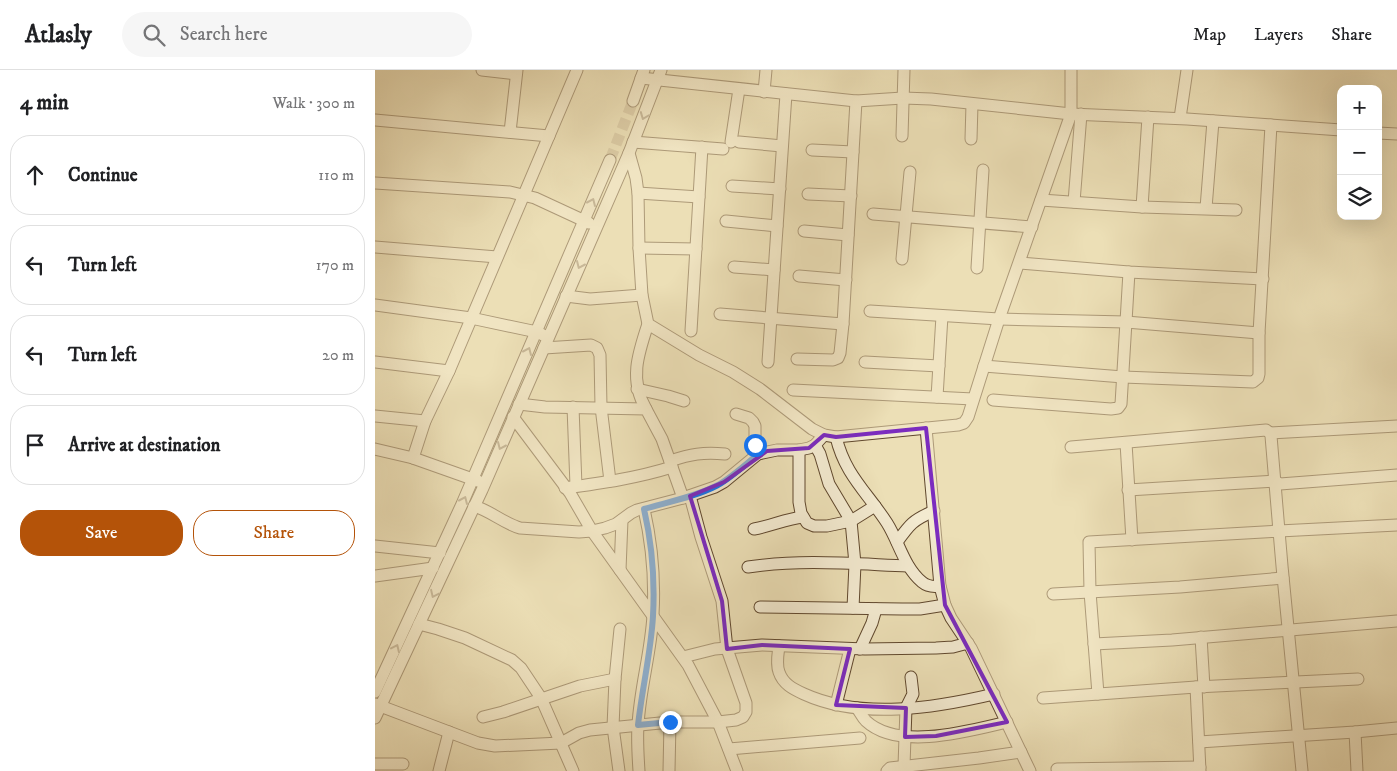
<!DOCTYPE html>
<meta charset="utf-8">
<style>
:root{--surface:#fff;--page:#f6f6f6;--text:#202124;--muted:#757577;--line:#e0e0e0;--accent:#b45309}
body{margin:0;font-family:"IM FELL DW Pica",serif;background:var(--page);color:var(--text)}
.controls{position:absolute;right:15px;top:15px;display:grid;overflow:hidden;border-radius:10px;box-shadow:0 5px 20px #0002}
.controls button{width:45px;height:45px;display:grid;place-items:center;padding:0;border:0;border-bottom:1px solid var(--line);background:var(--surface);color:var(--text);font:25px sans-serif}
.stop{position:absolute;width:15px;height:15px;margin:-11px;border:4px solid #1a73e8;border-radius:50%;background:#fff}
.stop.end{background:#1a73e8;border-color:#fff;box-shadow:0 1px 5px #0008}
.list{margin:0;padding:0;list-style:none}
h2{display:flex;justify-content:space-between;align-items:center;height:65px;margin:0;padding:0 20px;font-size:21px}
h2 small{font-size:16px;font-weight:400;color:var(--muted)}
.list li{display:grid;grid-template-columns:32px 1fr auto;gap:15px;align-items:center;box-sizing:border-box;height:80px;margin:0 10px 10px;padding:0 10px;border:1px solid var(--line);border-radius:20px}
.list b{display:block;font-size:19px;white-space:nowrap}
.list em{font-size:16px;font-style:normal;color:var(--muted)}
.actions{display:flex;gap:10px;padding:15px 20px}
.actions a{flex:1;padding:11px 0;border:1px solid var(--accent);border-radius:20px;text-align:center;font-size:18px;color:var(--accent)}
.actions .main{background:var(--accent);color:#fff}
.icon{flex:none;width:28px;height:28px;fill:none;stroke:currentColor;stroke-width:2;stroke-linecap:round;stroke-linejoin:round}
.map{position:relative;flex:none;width:1022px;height:701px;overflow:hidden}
header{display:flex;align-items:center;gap:30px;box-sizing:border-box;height:70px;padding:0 25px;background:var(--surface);border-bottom:1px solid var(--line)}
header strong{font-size:24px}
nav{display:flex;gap:28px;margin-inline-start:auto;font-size:18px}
.search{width:350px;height:45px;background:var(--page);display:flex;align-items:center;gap:12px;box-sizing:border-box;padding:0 18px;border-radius:28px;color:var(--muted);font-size:19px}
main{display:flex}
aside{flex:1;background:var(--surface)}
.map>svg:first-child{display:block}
</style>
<header>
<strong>Atlasly</strong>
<div class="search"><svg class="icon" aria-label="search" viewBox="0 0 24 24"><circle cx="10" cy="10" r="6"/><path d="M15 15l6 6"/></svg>Search here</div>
<nav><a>Map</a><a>Layers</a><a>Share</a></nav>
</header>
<main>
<aside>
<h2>4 min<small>Walk · 300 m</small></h2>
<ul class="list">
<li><svg class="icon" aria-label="ahead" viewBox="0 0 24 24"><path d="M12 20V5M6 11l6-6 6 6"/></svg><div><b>Continue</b></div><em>110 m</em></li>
<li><svg class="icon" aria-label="left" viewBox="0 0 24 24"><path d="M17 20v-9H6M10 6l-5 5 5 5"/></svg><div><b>Turn left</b></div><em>170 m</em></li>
<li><svg class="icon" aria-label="left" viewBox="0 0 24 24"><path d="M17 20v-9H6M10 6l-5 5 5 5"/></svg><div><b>Turn left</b></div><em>20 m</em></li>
<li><svg class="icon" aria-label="arrive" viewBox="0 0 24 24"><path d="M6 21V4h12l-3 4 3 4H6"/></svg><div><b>Arrive at destination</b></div></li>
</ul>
<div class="actions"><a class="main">Save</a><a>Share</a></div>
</aside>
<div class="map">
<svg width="1022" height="701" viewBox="0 0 1022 701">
<rect width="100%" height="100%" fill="#ecdfb6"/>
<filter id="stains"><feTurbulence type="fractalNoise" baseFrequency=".004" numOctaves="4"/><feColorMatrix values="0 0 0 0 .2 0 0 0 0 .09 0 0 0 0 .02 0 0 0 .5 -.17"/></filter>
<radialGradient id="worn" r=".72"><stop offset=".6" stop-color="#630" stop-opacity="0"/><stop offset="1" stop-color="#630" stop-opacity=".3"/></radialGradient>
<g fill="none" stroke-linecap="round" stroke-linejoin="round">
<polyline stroke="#c7b792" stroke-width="11" stroke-dasharray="11 5.5" stroke-linecap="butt" points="235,90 258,31"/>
<defs>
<g id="minor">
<polyline points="107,0 141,4"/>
<polyline points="266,8 481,31 528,28 556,29 696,44 812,49 966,60"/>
<polyline points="389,22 391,0"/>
<polyline points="258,31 269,0"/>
<polyline points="805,48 812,0"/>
<polyline points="0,50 174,66"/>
<polyline points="135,62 142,0"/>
<polyline points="1003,63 1022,64"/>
<polyline points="527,66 529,0"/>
<polyline points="596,69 597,34"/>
<polyline points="258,72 348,79"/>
<polyline points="356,72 364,19"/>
<polyline points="364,72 407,76"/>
<polyline points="437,80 478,82"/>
<polyline points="254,83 261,108 263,123 264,178 267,225 273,254 324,285 358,302 385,319 437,359 449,365 461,367 583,355 589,353 593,347 624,249 696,44 696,0"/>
<polyline points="0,113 135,122 160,128 214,153"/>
<polyline points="357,116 405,119"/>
<polyline points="263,123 324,127"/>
<polyline points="433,124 476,126"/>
<polyline points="666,130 767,137 861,140"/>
<polyline points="699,132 706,44"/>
<polyline points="767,137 773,47"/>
<polyline points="831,138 838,51"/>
<polyline points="498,144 657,157"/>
<polyline points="351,151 402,156"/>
<polyline points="429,161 473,165"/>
<polyline points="0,177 122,187"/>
<polyline points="264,178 321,179"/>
<polyline points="527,189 535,102"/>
<polyline points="645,193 754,202 888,209"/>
<polyline points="359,197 399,200"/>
<polyline points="602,198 608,100"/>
<polyline points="424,206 471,210"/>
<polyline points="191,226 215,229 267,225"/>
<polyline points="0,235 96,248 162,262 168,265"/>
<polyline points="495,241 624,249 751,252 884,263"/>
<polyline points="345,244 468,254"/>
<polyline points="316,261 327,77"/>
<polyline points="169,278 216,275 222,278 225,285 226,337 235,411"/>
<polyline points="422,289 458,290 463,288 465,283 468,254 481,31"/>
<polyline points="0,292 74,301"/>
<polyline points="393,292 411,24"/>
<polyline points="490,292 564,296"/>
<polyline points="609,296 748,307 878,312 883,308 884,304 884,263 896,55"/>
<polyline points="262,319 293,326 309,331"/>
<polyline points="418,320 598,329"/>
<polyline points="562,327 567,246"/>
<polyline points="618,330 736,339 743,338 746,334 754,202"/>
<polyline points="144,334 170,337 271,339 287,369 308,428"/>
<polyline points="198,337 201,416"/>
<path d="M 271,339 C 254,310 263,284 273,254"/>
<polyline points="361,344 374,348 378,352 380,356 380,375 383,384"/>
<polyline points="0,346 50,351"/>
<polyline points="138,347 195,423 217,461 313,595 343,652 362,701"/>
<polyline points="551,358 565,516 570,535 576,548 596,578 655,701"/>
<polyline points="895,363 1022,356"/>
<path d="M 461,367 C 470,405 492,422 512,453 C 524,472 529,497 547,512 C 553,517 559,517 565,516"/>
<polyline points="751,373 757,470"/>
<polyline points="440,375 445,384 454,414 476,451 480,494 478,538"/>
<polyline points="696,377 891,360 895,363 896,366 904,461 1022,455"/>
<polyline points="0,379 38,388 103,411"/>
<polyline points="424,380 424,432 426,443 432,453 439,456 452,456 476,451 500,436"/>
<polyline points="38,388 50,351 74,301 202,0"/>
<path d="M 295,391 C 316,384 328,382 350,384"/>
<path d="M 190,418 C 227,413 262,408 297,397"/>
<polyline points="753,420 900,411 905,414 1022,405"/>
<path d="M 99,436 C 116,441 128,453 145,458 L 204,462 L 217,461 L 230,458 L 241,454 L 256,443 L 262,440 L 308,428 L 340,417 L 349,412 L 383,384 L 402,380 L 424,380 L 434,378 L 440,375 L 449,365"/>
<path d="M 379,459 C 396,456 411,449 428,447"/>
<path d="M 522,472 C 535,454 538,450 559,441"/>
<polyline points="0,476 65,483"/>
<path d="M 373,497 C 426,489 480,494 533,496"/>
<polyline points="245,500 247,450"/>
<polyline points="0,506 58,498"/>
<polyline points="678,524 805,517 908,508"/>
<polyline points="385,537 527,539 545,539 570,535"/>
<polyline points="44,554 63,559 90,568 137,590 146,598 166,628 198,701"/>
<polyline points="826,567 829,617"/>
<polyline points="719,574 797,570 1022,551"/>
<path d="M 404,576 C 403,584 401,594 404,602 C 408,614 418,619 429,624 C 486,650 560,638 619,624"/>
<polyline points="485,579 497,553 501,539"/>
<polyline points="308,587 340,579 387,575 490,579 561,578 578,577 593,573"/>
<polyline points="821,617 825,701"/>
<polyline points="0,622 87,434 235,90"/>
<polyline points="723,624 715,522 714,472 904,461 907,496 927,701"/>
<polyline points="668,628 821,617 983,609"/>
<polyline points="0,634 103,673 120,676 186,673 204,663 215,660 295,652 343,652 361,650 368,647 371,642 371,633 352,579 347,531 326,467 315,426"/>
<polyline points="461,635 475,579"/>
<path d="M 482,638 C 485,642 487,647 491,651 C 523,681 594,661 632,652"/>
<polyline points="108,647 128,642 205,616 240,609"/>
<polyline points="0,648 107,420 254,83 286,0"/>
<polyline points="980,662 982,701"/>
<polyline points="824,672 980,662 1022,658"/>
<polyline points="354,679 485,668"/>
<polyline points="0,694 28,694"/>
<polyline points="529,696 531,638 538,624 536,607"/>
<polyline points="682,699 825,697"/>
<polyline points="64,701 74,662"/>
<polyline points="244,701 238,657 240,609 245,559"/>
<path d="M 264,701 C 263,686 262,670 263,655 C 265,618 276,582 278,545 C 280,510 277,474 269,439"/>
<polyline points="294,701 295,652"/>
<polyline points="512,701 515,698 524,697 604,688 646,682"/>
</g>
</defs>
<use href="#minor" stroke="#60482e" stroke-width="13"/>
<use href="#minor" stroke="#f3ead0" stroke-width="11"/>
</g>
<defs><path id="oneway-chevron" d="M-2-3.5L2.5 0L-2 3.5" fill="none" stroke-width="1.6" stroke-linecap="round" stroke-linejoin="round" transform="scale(1.25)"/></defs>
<g stroke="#9c8a73">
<use href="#oneway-chevron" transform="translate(269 46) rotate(111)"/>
<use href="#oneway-chevron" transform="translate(217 132) rotate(-66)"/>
<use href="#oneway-chevron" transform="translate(205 195) rotate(114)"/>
<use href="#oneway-chevron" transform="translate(153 281) rotate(-66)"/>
<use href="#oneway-chevron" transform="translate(126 376) rotate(114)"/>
<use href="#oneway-chevron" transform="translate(89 430) rotate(-66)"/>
<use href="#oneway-chevron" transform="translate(59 524) rotate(115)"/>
<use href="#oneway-chevron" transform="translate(21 578) rotate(-65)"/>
</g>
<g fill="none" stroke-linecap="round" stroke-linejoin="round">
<path stroke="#1a73e8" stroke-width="6" d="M 295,652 L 263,655 C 267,619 276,582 278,546 C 280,510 277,474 269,439 C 293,432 320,427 343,415 C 357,407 370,395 383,384 L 380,375"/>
</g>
<path d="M0 0H1022V701H0ZM 551,358 L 570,535 L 632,652 L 561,666 L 530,667 L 531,638 L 461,635 L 475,579 L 387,575 L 352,579 L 347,531 L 315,426 L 349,412 L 392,381 L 434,378 L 449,365 L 461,367 Z" fill="#ecdfb6" fill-opacity=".55" fill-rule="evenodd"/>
<path fill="none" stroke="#7b2cbf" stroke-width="4" stroke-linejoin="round" d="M 551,358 L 570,535 L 632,652 L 561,666 L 530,667 L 531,638 L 461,635 L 475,579 L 387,575 L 352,579 L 347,531 L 315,426 L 349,412 L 392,381 L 434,378 L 449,365 L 461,367 Z"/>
<rect width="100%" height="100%" filter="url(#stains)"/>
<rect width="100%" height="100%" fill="url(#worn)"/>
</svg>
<div class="controls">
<button>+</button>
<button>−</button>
<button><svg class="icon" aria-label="layers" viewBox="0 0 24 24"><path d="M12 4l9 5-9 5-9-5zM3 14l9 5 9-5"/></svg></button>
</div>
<div class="stop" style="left:380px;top:375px"></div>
<div class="stop end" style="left:295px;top:652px"></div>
</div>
</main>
